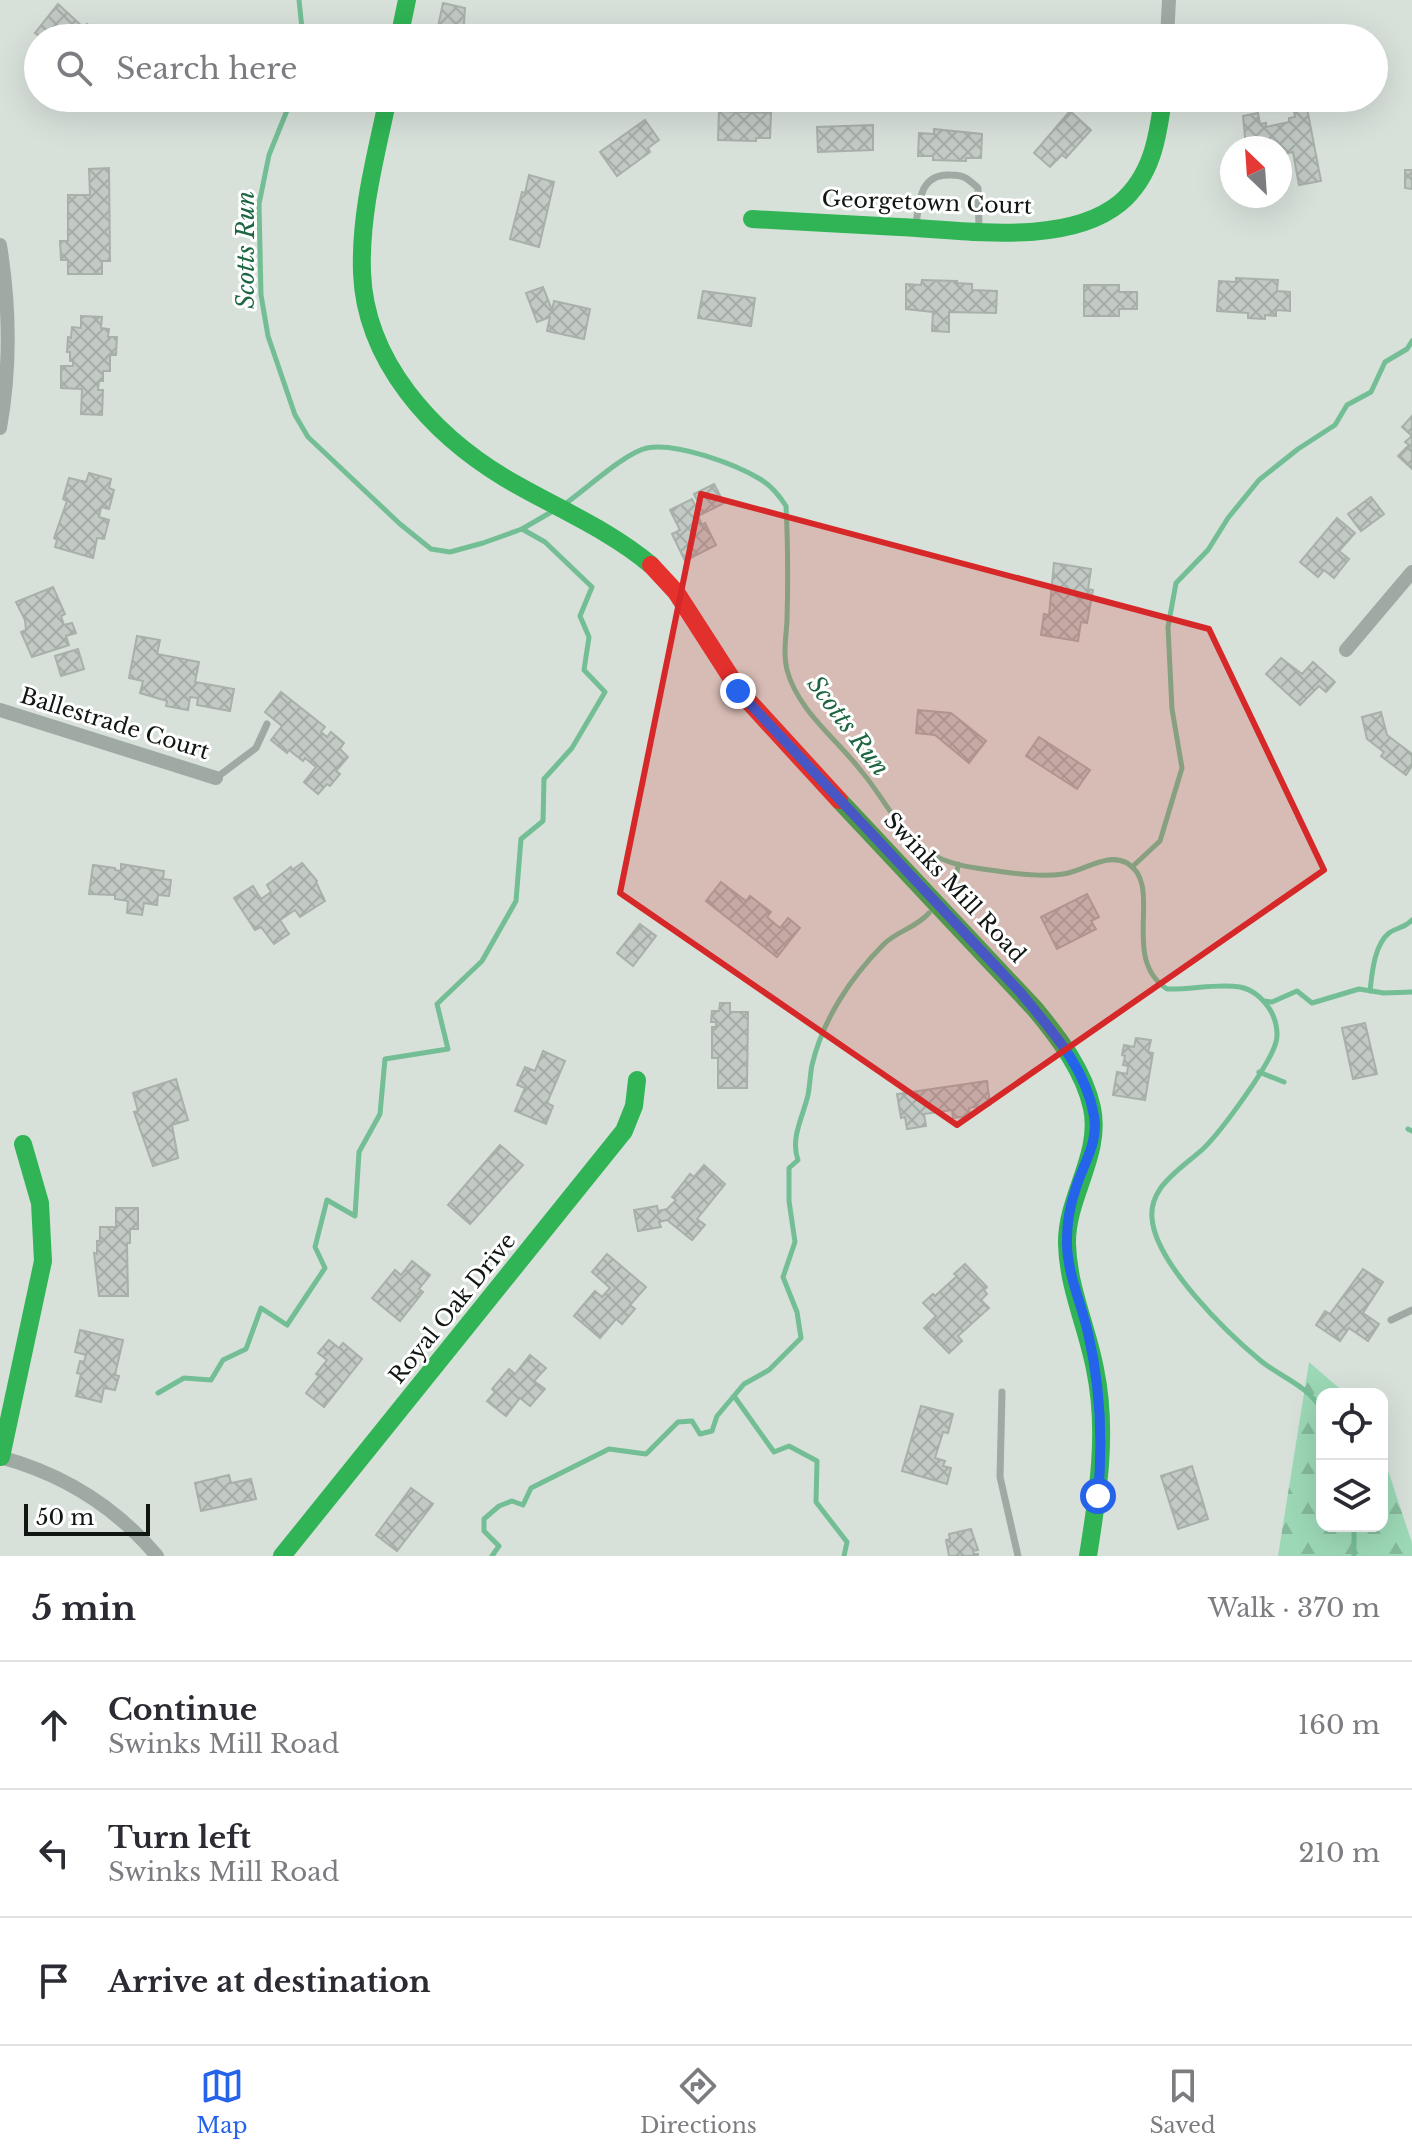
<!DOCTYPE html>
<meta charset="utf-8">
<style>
:root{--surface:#fff;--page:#f2f2f3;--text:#2b2b33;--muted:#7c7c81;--line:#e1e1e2;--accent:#2563eb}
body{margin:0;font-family:"Libre Baskerville",serif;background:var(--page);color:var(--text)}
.controls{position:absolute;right:24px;bottom:24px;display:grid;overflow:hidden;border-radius:16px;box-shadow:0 8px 32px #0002}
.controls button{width:72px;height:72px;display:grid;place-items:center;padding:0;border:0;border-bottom:2px solid var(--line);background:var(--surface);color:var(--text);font:40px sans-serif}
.compass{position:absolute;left:1220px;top:136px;width:72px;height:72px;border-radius:50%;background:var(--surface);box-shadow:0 8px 32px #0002;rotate:335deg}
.scale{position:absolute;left:24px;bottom:20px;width:126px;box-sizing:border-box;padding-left:8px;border:4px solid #101612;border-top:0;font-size:22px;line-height:28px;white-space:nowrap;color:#101612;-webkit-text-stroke:6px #fff;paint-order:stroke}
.stop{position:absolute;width:24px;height:24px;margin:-18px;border:6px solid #2563eb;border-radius:50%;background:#fff}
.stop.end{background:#2563eb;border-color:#fff;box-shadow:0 2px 8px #0008}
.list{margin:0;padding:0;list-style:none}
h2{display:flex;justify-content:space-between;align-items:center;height:104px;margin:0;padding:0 32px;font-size:34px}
h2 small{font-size:26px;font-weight:400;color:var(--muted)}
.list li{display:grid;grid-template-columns:52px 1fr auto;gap:24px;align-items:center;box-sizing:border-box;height:128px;padding:0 32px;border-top:2px solid var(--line)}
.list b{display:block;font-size:30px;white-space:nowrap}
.list p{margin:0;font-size:26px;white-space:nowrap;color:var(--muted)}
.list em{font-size:26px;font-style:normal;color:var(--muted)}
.icon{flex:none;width:44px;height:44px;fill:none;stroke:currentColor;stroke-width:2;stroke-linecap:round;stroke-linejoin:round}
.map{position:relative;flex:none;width:1412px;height:1556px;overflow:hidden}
.search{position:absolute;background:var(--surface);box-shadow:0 8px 32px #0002;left:24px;right:24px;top:24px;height:88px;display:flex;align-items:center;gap:20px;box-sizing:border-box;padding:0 28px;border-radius:44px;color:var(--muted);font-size:30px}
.sheet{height:488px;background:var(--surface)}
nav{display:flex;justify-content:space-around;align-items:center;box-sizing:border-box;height:112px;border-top:2px solid var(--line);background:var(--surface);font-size:22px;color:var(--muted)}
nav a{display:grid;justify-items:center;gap:4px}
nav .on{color:var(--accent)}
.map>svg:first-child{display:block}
</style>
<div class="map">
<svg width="1412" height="1556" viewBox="0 0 1412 1556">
<defs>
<pattern id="forest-firs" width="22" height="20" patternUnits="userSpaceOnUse" patternTransform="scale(2)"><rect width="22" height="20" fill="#9cd8b6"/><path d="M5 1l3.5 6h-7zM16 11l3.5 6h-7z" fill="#85b99b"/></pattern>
<pattern id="building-cross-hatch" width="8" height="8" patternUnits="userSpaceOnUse" patternTransform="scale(2)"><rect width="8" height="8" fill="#c2cac5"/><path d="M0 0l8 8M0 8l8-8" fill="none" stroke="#a6ada8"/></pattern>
</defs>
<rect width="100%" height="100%" fill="#d7e1da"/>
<polygon fill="url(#forest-firs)" points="1309,1362 1346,1394 1322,1394 1322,1526 1382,1526 1382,1452 1412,1543 1412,1556 1278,1556"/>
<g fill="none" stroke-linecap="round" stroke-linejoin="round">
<g stroke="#74be95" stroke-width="5">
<polyline points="299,0 303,38"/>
<polyline points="292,98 269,155 259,204 261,295 268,336 295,415 308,437 400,524 431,549 450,552 483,543 522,529 553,511"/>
<path d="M 565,504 C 585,490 626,452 647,448 C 676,442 735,464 760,479 C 772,486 779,495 786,506 C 788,544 788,583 787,621 C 786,638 783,654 787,670 C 798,711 837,739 862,772 C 884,798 898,831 927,851 C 947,865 973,868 997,871 C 1017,874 1043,877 1063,874 C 1085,871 1106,852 1127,863 C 1165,885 1119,958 1167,989 C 1191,990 1216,983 1240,987 C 1253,990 1261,997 1269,1008 C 1275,1017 1279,1031 1276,1042 C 1270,1065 1222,1130 1204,1148 C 1190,1161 1171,1173 1160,1189 C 1154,1198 1151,1208 1152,1218 C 1155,1263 1227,1333 1261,1361 C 1282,1378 1307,1385 1322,1410"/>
<polyline points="1132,867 1160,841 1182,768 1172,709 1168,627 1176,583 1208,550 1228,518 1259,480 1298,449 1335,425 1347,405 1371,392 1385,362 1407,349 1412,341"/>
<polyline points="955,889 958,864"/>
<path d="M 1370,991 C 1372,974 1374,945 1389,933 C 1397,927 1403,929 1412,920"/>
<polyline points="1264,1001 1272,1002 1297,991 1312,1003 1359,989 1384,993 1412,992"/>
<polyline points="1259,1072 1284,1082"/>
<polyline points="1408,1129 1412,1131"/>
<polyline points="158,1393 184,1378 211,1380 223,1360 246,1349 261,1308 287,1325 325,1268 315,1247 327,1200 355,1216 359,1152 380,1114 385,1059 448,1049 437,1004 482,961 516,901 521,839 543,821 544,779 572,748 605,692 584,670 589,637 580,616 592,587 545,542 522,529"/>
<polyline points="734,1396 774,1452 789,1446 817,1461 816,1502 847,1542 844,1556"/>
<path d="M 492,1556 L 499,1546 L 484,1531 L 484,1519 L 499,1506 L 512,1501 L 523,1505 L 531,1488 L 609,1449 L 646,1454 L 678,1422 L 692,1421 L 700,1434 L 712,1431 L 717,1416 L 744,1384 L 769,1370 L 801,1338 L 797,1312 L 783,1277 L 795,1242 L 789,1201 L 789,1168 L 798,1160 C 790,1138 803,1117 808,1095 C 810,1085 810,1075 812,1065 C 823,1019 851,977 884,944 C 897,931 916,928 929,913"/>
<polyline points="1354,1556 1354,1526"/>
</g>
</g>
<g fill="url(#building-cross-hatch)" stroke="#a8b0aa" stroke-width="2">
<polygon points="443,3 465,8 463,38 436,36"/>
<polygon points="58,4 84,28 87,24 106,38 42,38 35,33"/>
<polygon points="1292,98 1302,98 1303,104 1306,103 1321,181 1299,185 1293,152 1280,155 1280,148 1246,148 1243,116 1258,113 1260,124 1266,123 1266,127 1289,122 1289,118 1295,117"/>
<polygon points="719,111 771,113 770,138 756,138 756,141 718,140"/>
<polygon points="1070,111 1091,130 1066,158 1062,155 1050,167 1034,153"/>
<polygon points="645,120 659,140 648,148 650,152 617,176 600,152"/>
<polygon points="873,125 873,150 818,152 817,127"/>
<polygon points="934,129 982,134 981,158 966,158 966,161 933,160 933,156 918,156 919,133 934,134"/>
<polygon points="109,168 110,261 102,261 102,274 68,274 68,260 61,260 60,241 68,241 68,195 90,195 89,169"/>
<polygon points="1405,170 1412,170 1412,189 1405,188"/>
<polygon points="529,175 554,182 539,247 510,239 522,192 525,193"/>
<polygon points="1236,278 1278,280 1277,291 1290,292 1290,311 1276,310 1276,316 1265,315 1265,319 1248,318 1248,313 1217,311 1219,281 1236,282"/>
<polygon points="922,280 957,281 957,283 972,284 972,290 997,291 996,313 949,312 949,332 932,331 933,312 906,309 906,284 921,285"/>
<polygon points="1084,285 1119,285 1119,292 1137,292 1137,309 1119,309 1119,316 1084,316"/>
<polygon points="543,287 552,310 554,301 590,309 584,339 547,331 550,317 537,322 526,293"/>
<polygon points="703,291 755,298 751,326 698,318"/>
<polygon points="81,316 102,317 101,328 109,329 108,337 117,337 116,355 110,355 110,371 103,371 103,381 99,381 98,390 103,390 102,415 81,414 82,389 61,388 61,366 73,366 73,361 70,361 70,352 67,352 68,337 71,338 72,327 81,328"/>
<polygon points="1412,416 1412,469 1398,456 1409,445 1405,442 1412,436 1402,427"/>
<polygon points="89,473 111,479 109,488 114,490 109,509 101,507 99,517 109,520 104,539 97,538 93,558 55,547 57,540 54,538 67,501 63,499 69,478 86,482"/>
<polygon points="714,484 724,503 698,516 702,525 705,523 716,545 685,561 672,534 680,530 670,510 692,499 695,505 699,504 694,494"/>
<polygon points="1371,497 1384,514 1361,531 1348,514"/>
<polygon points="1337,518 1355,533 1339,551 1349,559 1334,578 1324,570 1318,577 1300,562"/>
<polygon points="1054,563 1091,569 1088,589 1093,590 1087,623 1081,622 1078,641 1041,635 1044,614 1049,615"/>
<polygon points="53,587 65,614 61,616 64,625 72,623 76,633 66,636 69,645 32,657 21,632 26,630 25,620 16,602"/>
<polygon points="137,636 160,640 157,654 199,662 195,682 234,689 230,711 197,705 198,698 190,697 188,710 166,706 167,701 140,693 143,681 129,678"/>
<polygon points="78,649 84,669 61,676 55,656"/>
<polygon points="1281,658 1302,674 1313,662 1335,682 1326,692 1319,686 1300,705 1266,674"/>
<polygon points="281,692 325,727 321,732 327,737 331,732 344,743 340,749 348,757 336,771 340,774 330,786 327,784 318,794 304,782 316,767 305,758 303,761 289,750 287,753 271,740 282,726 265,712"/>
<polygon points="918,710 951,713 986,741 969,763 935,735 916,733"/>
<polygon points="1381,712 1387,735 1412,754 1412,766 1406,775 1381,756 1384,752 1367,739 1362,717"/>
<polygon points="1039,737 1090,770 1077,789 1026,756"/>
<polygon points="302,863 317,881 316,882 325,901 300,917 295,910 280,920 289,934 274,944 261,927 255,930 234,898 253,886 261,899 271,892 267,885 291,867 292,870"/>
<polygon points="121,864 164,871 163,879 171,880 169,896 158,895 157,905 144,903 142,915 127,913 128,901 115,899 115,895 89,894 93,865 115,868 115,870 121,871"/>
<polygon points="721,882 746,901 750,896 771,912 767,917 780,928 788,918 800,928 777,957 706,901"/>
<polygon points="1087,894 1099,917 1091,921 1096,929 1057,949 1041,917"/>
<polygon points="640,924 656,936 633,966 617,953"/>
<polygon points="720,1003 730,1003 730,1012 748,1012 747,1088 718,1088 718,1058 712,1058 712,1027 716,1027 716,1022 711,1022 712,1011 719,1011"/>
<polygon points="1365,1023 1377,1074 1353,1079 1342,1028"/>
<polygon points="1136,1038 1151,1040 1148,1052 1153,1053 1145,1100 1113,1095 1117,1072 1127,1074 1128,1066 1123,1065 1125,1056 1122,1055 1124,1045 1134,1047"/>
<polygon points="543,1051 565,1061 547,1103 553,1106 546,1124 515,1111 525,1088 517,1085 525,1067 535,1071"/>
<polygon points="176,1079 188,1120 172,1125 178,1158 153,1166 134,1112 138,1111 133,1093"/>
<polygon points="987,1081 990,1105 969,1108 970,1116 953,1118 952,1110 924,1114 926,1126 907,1129 905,1117 901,1118 897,1094"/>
<polygon points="500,1145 523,1165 470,1224 448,1205"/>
<polygon points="704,1165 725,1184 697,1219 705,1225 692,1240 667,1220 659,1222 661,1227 638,1231 634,1210 657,1206 658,1211 667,1209 676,1200 672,1197 690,1174 694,1177"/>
<polygon points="116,1208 138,1208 138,1229 130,1229 130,1243 127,1243 128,1296 99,1296 94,1253 97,1254 97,1241 100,1241 100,1227 116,1227"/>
<polygon points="607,1254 646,1287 630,1305 635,1309 622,1324 616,1319 600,1338 574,1316 595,1291 602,1297 610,1288 592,1272"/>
<polygon points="412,1261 430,1275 419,1289 423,1292 400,1321 372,1298 395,1270 401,1275"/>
<polygon points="965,1264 987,1287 984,1290 987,1294 981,1300 989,1308 958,1336 962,1341 949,1353 924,1328 936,1316 923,1303 933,1294 935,1296 957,1276 954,1274"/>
<polygon points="1363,1269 1383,1282 1363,1313 1379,1324 1368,1341 1349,1328 1340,1341 1316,1325 1325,1311 1330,1314"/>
<polygon points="80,1330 123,1340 115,1375 119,1376 115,1390 104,1388 101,1402 76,1396 81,1374 77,1373 80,1361 84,1362 86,1355 75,1352"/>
<polygon points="329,1340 339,1348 343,1343 362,1359 324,1407 306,1393 319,1376 316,1374 327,1360 318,1353"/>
<polygon points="530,1355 546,1368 534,1381 545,1389 530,1406 520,1398 506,1416 487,1401 495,1392 492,1389 509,1369 515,1374"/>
<polygon points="921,1406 953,1414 948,1433 943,1432 935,1458 945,1461 943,1466 951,1468 947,1484 902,1471"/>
<polygon points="1192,1466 1208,1519 1178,1529 1161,1476"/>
<polygon points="229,1475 231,1483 251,1479 256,1499 201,1511 195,1483"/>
<polygon points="411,1488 433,1504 397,1551 376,1535"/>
<polygon points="971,1529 978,1550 973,1551 974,1554 978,1554 978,1556 949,1556 946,1540 950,1539 949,1534"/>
</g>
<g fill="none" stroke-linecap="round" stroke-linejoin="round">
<g stroke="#9eaaa3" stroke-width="7">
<path d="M 916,225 C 919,201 920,173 951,175 C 965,175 968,179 978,188 L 979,228"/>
<polyline points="216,778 256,748 267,724"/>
<polyline points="1391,1320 1412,1310"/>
<polyline points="1002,1392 1000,1477 1018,1556"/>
</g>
<g stroke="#9eaaa3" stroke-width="14">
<polyline points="1167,38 1169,0"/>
<path d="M 0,245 C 10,307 11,366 0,428"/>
<polyline points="1346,650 1412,572"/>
<polyline points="0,710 216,778"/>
<path d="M 0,1457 C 63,1474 115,1506 157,1556"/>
</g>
<g stroke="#30b455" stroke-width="18">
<polyline points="399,38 407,0"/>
<path d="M 388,98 C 376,155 360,213 362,272 C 365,361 432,434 505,478 C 554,507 607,528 651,565"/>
<path d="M 752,219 C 801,222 850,224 899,227 C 964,230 1066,247 1120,203 C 1152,176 1158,137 1163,98"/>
<path d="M 839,800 L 1035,1009 C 1059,1038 1084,1071 1092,1108 C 1102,1155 1066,1197 1067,1244 C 1068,1287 1087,1327 1095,1369 C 1108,1431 1098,1494 1088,1556"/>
<polyline points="1,1457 43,1261 40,1203 23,1144"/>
<polyline points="282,1556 624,1131 634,1106 637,1080"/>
</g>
<polyline stroke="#e5322d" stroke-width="18" points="651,565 676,592 741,693 839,800"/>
</g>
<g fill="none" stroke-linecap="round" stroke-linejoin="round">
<path stroke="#2563eb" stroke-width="10" d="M 738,691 L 1020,992 C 1050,1029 1086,1067 1094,1116 C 1099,1144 1082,1165 1075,1191 C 1070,1206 1067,1222 1067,1239 C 1066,1271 1081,1302 1088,1333 C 1101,1388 1103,1440 1098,1496"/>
</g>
<path fill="#d62828" fill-opacity="0.2" stroke="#d62828" stroke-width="6" stroke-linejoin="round" d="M 701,494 L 1209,629 L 1324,870 L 957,1125 L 620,893 Z"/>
<g text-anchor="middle" stroke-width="6" stroke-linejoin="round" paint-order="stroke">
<g font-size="22" fill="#101612" stroke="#fff">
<text transform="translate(927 202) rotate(2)" y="8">Georgetown Court</text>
<text transform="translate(115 723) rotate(17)" y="8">Ballestrade Court</text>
<text transform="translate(955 887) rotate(47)" y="8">Swinks Mill Road</text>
<text transform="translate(452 1308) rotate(-51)" y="8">Royal Oak Drive</text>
</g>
<g font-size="24" font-style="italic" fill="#1d6641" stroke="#fff">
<text transform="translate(246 250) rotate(-90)" y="8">Scotts Run</text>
<text transform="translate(848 726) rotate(53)" y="8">Scotts Run</text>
</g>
</g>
</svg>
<div class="controls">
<button><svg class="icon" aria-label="locate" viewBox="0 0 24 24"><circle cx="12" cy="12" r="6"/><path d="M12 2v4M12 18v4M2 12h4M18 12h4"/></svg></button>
<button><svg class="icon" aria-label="layers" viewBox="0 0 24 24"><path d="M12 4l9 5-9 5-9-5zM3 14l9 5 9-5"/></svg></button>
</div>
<svg class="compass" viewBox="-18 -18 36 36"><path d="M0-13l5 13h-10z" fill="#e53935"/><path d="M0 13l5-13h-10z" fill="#7c7c81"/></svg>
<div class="scale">50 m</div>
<div class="stop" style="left:1098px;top:1496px"></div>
<div class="stop end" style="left:738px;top:691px"></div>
<div class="search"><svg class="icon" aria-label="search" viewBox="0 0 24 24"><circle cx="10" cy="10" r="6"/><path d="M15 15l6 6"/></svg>Search here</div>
</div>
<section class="sheet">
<h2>5 min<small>Walk · 370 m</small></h2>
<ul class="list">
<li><svg class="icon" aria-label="ahead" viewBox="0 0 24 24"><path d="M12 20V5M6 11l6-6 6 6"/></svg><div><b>Continue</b><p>Swinks Mill Road</p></div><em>160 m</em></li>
<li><svg class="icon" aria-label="left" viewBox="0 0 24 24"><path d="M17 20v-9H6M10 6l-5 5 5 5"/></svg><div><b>Turn left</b><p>Swinks Mill Road</p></div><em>210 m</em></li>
<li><svg class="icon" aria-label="arrive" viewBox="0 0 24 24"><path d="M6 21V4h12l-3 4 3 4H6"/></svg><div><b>Arrive at destination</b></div></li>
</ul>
</section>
<nav>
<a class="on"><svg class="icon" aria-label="map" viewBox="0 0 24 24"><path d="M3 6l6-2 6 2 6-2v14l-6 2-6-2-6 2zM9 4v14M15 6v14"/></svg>Map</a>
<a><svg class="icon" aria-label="directions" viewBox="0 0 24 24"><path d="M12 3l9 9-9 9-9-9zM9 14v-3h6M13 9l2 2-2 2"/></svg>Directions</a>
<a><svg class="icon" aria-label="saved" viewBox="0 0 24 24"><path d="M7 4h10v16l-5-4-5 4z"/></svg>Saved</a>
</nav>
